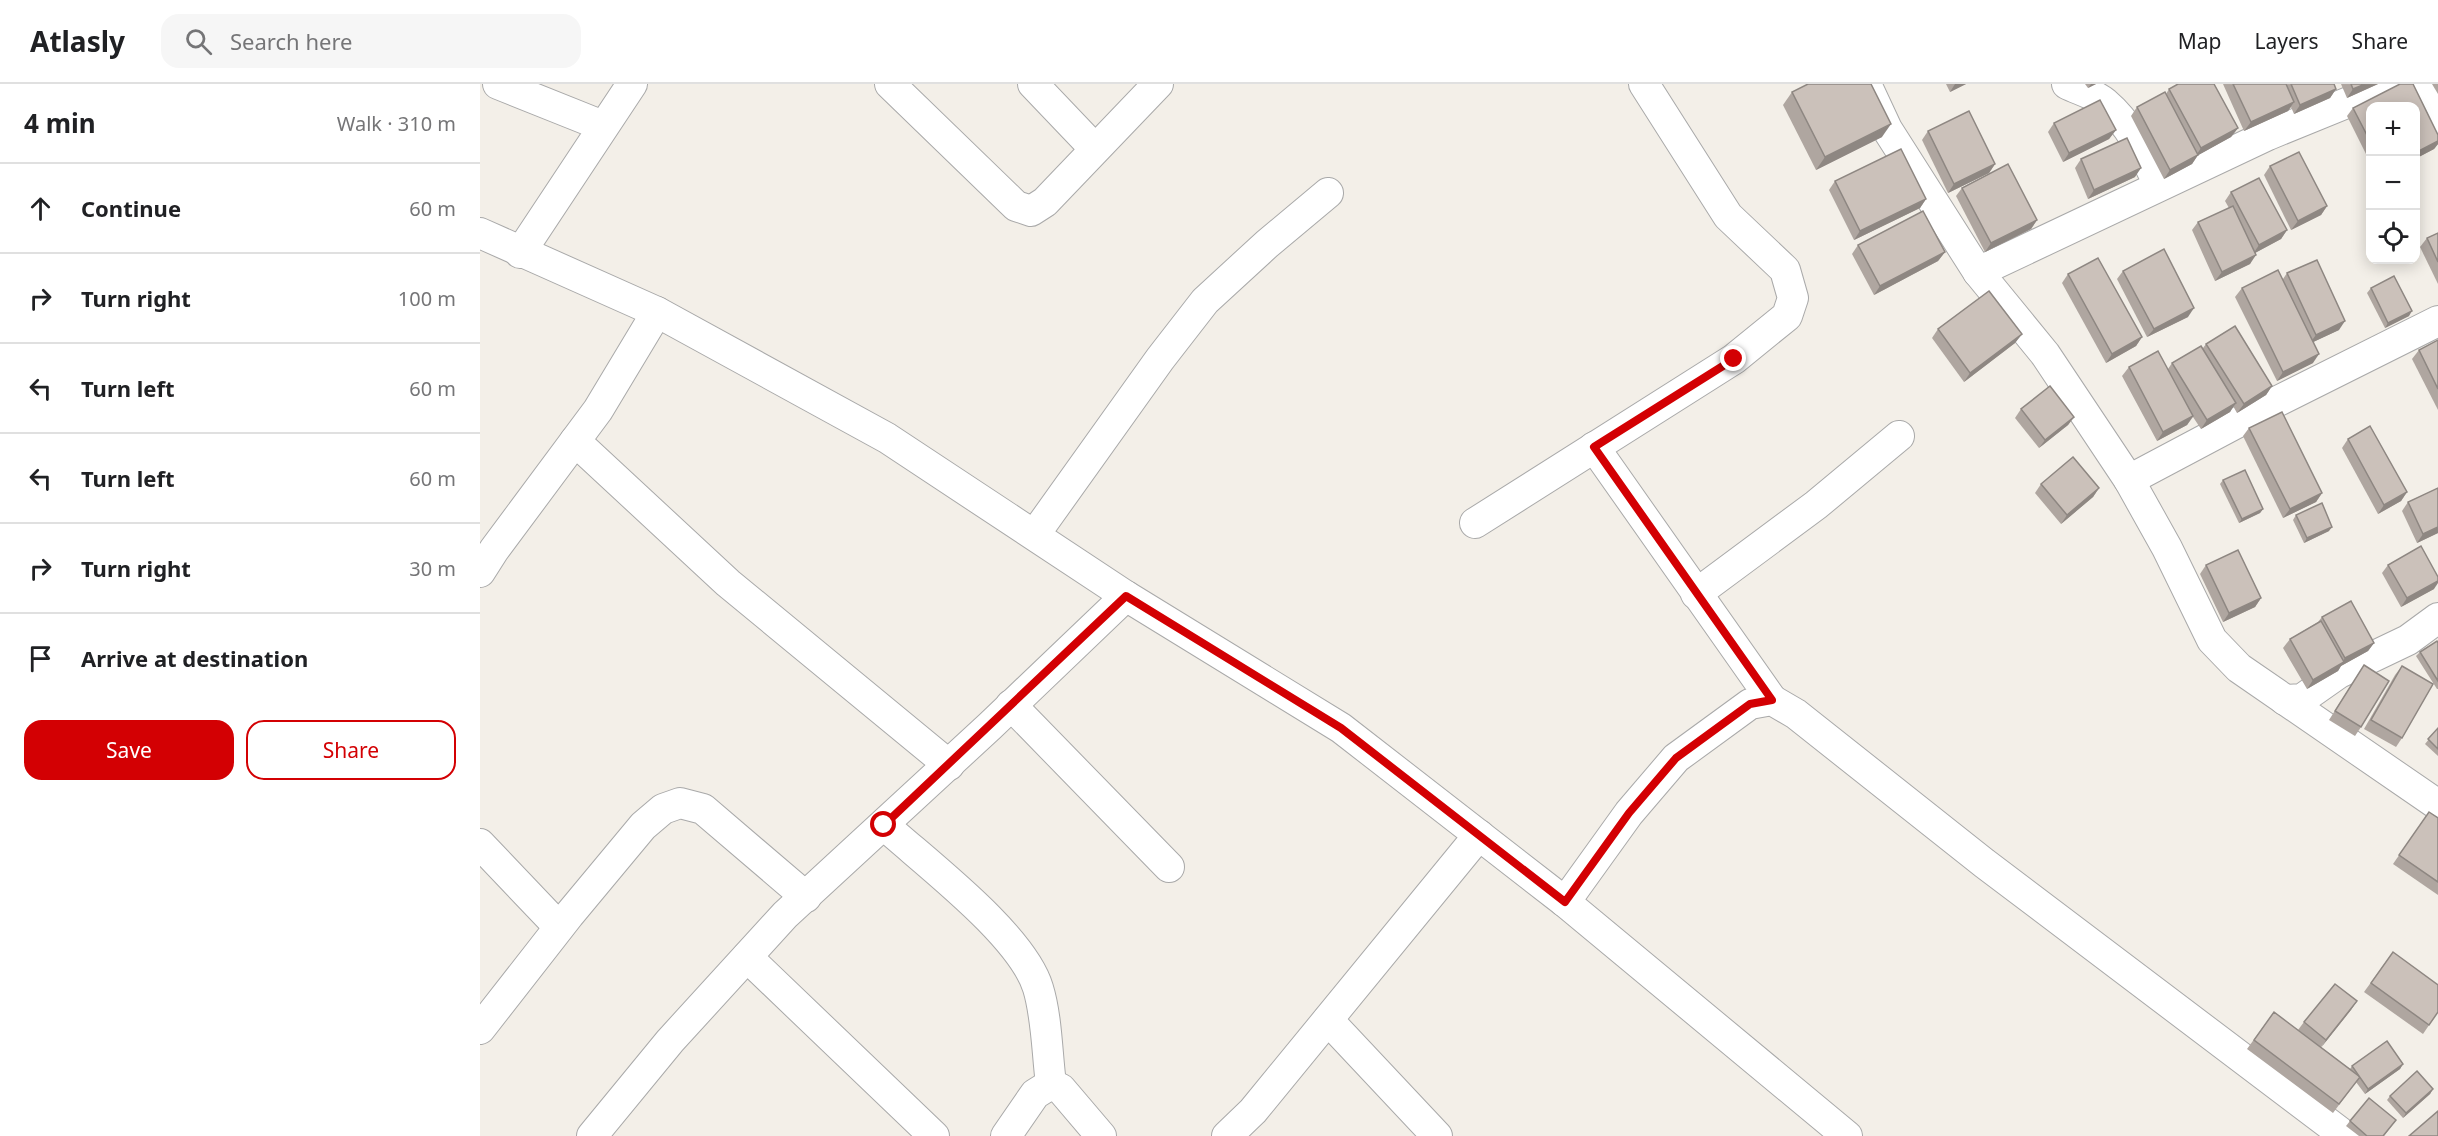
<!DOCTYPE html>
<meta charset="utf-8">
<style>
:root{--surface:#fff;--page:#f6f6f6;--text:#202124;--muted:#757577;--line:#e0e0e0;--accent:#d30003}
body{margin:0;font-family:"Noto Sans",sans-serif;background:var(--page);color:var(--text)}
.controls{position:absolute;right:18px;top:18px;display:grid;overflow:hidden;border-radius:12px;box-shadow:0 3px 15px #0003}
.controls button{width:54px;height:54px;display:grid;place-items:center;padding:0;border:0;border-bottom:2px solid var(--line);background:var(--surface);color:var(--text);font:30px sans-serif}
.stop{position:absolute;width:18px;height:18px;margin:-14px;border:4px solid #d30003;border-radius:50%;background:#fff}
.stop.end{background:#d30003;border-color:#fff;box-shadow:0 2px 6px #0008}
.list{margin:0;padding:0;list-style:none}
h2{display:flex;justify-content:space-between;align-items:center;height:78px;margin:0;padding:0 24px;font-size:26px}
h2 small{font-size:20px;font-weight:400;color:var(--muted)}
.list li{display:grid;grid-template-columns:39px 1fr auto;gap:18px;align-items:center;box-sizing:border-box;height:90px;padding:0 24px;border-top:2px solid var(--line)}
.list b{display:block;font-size:22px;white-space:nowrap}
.list em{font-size:20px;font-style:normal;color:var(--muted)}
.actions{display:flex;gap:12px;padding:18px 24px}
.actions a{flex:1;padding:14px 0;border:2px solid var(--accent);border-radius:18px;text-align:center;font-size:21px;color:var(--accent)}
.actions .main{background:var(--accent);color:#fff}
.icon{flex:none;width:33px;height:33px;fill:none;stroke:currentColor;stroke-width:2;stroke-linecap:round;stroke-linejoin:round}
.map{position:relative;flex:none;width:1958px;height:1052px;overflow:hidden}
header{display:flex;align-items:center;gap:36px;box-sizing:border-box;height:84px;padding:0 30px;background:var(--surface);border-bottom:2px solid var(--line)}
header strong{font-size:28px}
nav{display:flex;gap:33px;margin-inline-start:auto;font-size:21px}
.search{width:420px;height:54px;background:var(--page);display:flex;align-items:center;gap:15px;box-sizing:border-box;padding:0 21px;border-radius:18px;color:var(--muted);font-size:22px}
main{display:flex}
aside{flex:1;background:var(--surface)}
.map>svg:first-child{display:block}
</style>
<header>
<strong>Atlasly</strong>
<div class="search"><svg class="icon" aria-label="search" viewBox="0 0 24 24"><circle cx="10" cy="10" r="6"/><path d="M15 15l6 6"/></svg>Search here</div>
<nav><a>Map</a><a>Layers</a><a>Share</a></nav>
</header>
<main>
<aside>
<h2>4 min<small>Walk · 310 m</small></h2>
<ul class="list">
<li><svg class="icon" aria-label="ahead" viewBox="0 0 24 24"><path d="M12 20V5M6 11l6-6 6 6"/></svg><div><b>Continue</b></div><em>60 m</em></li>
<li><svg class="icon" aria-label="right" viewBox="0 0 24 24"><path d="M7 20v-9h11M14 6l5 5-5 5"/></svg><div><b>Turn right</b></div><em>100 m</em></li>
<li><svg class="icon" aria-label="left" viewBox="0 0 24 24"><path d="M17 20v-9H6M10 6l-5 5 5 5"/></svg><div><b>Turn left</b></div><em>60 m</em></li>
<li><svg class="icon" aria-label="left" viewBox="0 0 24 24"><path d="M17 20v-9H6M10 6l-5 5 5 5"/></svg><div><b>Turn left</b></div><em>60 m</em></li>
<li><svg class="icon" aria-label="right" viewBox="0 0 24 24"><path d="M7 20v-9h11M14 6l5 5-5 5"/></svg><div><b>Turn right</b></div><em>30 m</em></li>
<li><svg class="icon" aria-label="arrive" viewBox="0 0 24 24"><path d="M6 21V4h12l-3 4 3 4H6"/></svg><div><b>Arrive at destination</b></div></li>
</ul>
<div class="actions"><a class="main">Save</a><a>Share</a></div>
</aside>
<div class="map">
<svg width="1958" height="1052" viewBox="0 0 1958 1052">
<rect width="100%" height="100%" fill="#f3efe8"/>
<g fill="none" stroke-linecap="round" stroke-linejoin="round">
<defs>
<g id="street">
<polyline points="18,0 123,42"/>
<polyline points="410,0 536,122 551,127 565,118 678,0"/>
<polyline points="553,0 615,65"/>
<polyline points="1386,0 1407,45 1498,188 1565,270 1649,396 1687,464 1732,556 1759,584 1958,721"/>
<path d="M 1587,0 C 1599,6 1615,10 1625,19 C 1651,41 1665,72 1679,101"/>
<polyline points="1939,0 1958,40"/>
<polyline points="0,149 177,228 407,354 646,512 861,644 1085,818 1367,1052"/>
<polyline points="40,169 152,0"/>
<polyline points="1498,188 1788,51 1913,0"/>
<polyline points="95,357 248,499 469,681"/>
<polyline points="1114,363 1292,616"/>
<polyline points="1649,396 1796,318 1958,237"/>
<polyline points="995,439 1254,275 1307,232 1313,214 1305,186 1248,132 1164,0"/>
<polyline points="555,450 680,275 725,217 787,160 848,109"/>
<polyline points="0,488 14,466 118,326 177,228"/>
<polyline points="1216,510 1336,421 1419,352"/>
<polyline points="1805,616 1822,615 1859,589 1928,556 1958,534"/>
<polyline points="531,621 689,783"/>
<path d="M 404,741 C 446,779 542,851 558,904 C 567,933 567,970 571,1000"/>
<polyline points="0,760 79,843"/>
<polyline points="1085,818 1149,729 1196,674 1270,620 1292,616 1316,630 1504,779 1865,1052"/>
<polyline points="267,873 454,1052"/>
<polyline points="848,936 957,1052"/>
<polyline points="0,945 89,831 163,742 183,725 200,719 223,725 326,813"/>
<polyline points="112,1052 190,957 305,831 510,642 646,512"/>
<polyline points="526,1052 555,1010 571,1000 581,1005 621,1052"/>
<polyline points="747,1052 773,1027 999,751"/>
</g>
</defs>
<use href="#street" stroke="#a9a9a9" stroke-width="32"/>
<use href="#street" stroke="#fff" stroke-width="30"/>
</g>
<g fill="#afa6a0">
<polygon points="1466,0 1486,0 1470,8"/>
<polygon points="1605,0 1616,0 1608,4"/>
<polygon points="1743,0 1854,0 1856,5 1850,14 1814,30 1811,23 1808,27 1764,47"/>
<polygon points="1861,0 1898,0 1867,14"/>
<polygon points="1920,0 1933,0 1958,51 1958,60 1954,65 1935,75 1935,22 1890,22 1890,78 1867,32 1873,24"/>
<polygon points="1952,0 1958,0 1958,10"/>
<polygon points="1689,5 1758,44 1751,53 1718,71 1712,80 1684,95 1651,32 1657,23 1686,10"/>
<polygon points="1312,8 1402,53 1336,86 1303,21"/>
<polygon points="1574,39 1636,46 1629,55 1583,78 1568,48"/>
<polygon points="1448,47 1515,80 1509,89 1468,109 1442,56"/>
<polygon points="1601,75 1655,93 1608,115 1595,84"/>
<polygon points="1790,82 1847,122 1841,131 1811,146 1784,91"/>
<polygon points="1355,97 1446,115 1440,124 1374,156 1349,106"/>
<polygon points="1482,104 1557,136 1551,145 1505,168 1476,112"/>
<polygon points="1751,108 1807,146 1801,155 1775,169 1770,180 1735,197 1712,146 1718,138 1749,124 1745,117"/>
<polygon points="1958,149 1958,200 1940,163 1947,154"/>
<polygon points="1378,161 1465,168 1458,177 1394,211 1372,170"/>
<polygon points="1643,187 1708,233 1667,253 1637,195"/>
<polygon points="1807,189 1859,246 1833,258 1833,279 1797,297 1755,213 1762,204 1803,195"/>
<polygon points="1588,190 1662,253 1656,262 1626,279 1582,199"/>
<polygon points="1891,204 1929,232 1905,244 1887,209"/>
<polygon points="1458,245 1542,250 1535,259 1484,298 1452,254"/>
<polygon points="1958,256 1958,326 1932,275 1939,266"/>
<polygon points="1726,260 1792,302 1786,311 1757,329 1753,322 1750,328 1721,345 1713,333 1707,341 1677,357 1642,292 1649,283 1688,285 1692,279 1723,264"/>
<polygon points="1541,325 1594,333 1588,341 1559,364 1535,334"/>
<polygon points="1769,344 1842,409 1836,418 1803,434 1763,352"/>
<polygon points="1868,355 1927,408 1921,417 1898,430 1862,364"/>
<polygon points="1743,396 1783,425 1780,429 1759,439 1740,400"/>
<polygon points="1561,400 1619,404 1613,413 1581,440 1555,409"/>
<polygon points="1958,404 1958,449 1937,459 1922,427 1928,418"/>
<polygon points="1816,431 1849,447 1824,459 1813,436"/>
<polygon points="1726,481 1781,514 1775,523 1743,538 1720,490"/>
<polygon points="1908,481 1954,505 1921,523 1902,489"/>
<polygon points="1842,533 1894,559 1888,567 1861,582 1858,587 1827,605 1803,564 1810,555 1838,538"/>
<polygon points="1958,559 1958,605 1957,605 1936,572 1940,568"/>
<polygon points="1884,581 1881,643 1875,652 1849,636"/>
<polygon points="1922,582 1922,654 1916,663 1884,645 1915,591"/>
<polygon points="1958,644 1958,672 1945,660"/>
<polygon points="1949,728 1958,734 1958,811 1913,780"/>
<polygon points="1913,868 1958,928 1943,950 1884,908"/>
<polygon points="1877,917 1841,963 1870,985 1872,982 1923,980 1920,985 1885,1010 1876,998 1853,1029 1767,965 1794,928 1818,946 1824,938"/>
<polygon points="1953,1005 1950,1010 1923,1034 1907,1016 1910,1012"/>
<polygon points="1916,1036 1904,1052 1879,1052 1866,1042 1870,1037"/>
</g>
<g fill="#8e8782">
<polygon points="1475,0 1486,0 1470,8"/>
<polygon points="1611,0 1616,0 1608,4"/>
<polygon points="1885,0 1898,0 1867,14 1873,5"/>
<polygon points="1856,5 1850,14 1814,30 1820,21"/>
<polygon points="1814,18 1808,27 1764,47 1771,38"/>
<polygon points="1411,40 1402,53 1336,86 1345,73"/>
<polygon points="1758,44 1751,53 1715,73 1721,64"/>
<polygon points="1636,46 1629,55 1583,78 1589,69"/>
<polygon points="1958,57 1958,60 1954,65 1935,75 1935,69"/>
<polygon points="1718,71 1712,80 1684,95 1690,86"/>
<polygon points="1515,80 1509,89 1468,109 1474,100"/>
<polygon points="1661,84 1655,93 1608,115 1614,106"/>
<polygon points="1446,115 1440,124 1374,156 1380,147"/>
<polygon points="1847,122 1841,131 1811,146 1818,137"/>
<polygon points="1557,136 1551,145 1505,168 1511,159"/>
<polygon points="1807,146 1801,155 1773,170 1779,161"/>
<polygon points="1465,168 1458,177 1394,211 1400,202"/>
<polygon points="1776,171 1770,180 1735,197 1742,188"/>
<polygon points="1714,224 1708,233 1667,253 1674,245"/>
<polygon points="1932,227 1929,232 1905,244 1908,239"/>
<polygon points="1865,237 1859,246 1829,260 1836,251"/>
<polygon points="1542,250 1535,259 1484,298 1490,289"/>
<polygon points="1662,253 1656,262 1626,279 1632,270"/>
<polygon points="1839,270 1833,279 1797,297 1803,288"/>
<polygon points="1792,302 1786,311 1757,329 1764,320"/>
<polygon points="1756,319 1750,328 1721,345 1727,336"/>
<polygon points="1713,332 1707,341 1677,357 1683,348"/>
<polygon points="1594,333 1588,341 1559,364 1565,356"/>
<polygon points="1619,404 1613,413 1581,440 1587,431"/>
<polygon points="1927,408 1921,417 1898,430 1904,421"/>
<polygon points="1842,409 1836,418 1803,434 1810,425"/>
<polygon points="1783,425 1780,429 1759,439 1762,435"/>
<polygon points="1852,443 1849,447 1824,459 1827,454"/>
<polygon points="1958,443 1958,449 1937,459 1943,450"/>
<polygon points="1958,497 1958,499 1954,505 1921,523 1927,514"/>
<polygon points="1781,514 1775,523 1743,538 1749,529"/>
<polygon points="1894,559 1888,567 1861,582 1858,587 1827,605 1833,596 1862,579 1865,574"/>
<polygon points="1877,917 1871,926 1840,965 1846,956"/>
<polygon points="1923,980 1920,985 1885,1010 1888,1005"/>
<polygon points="1953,1005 1950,1010 1923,1034 1926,1029"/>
</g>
<g fill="#cbc1ba" stroke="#8e8782" stroke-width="1.5">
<polygon points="1328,0 1391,0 1411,40 1345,73 1312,8"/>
<polygon points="1698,0 1734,0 1758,44 1721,64 1689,5"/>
<polygon points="1753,0 1806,0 1814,18 1771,38"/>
<polygon points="1811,0 1854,0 1856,5 1820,21"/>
<polygon points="1871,0 1885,0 1873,5"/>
<polygon points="1920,0 1933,0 1958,51 1958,57 1935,69 1935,22 1890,22 1890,57 1873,24"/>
<polygon points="1685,8 1718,71 1690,86 1657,23"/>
<polygon points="1620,16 1636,46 1589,69 1574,39"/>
<polygon points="1489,27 1515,80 1474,100 1448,47"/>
<polygon points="1647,54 1661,84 1614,106 1601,75"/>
<polygon points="1421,65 1446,115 1380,147 1355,97"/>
<polygon points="1819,68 1847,122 1818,137 1790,82"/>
<polygon points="1528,80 1557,136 1511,159 1482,104"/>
<polygon points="1779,94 1807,146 1779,161 1751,108"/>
<polygon points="1753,122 1776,171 1742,188 1718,138"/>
<polygon points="1443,127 1465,168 1400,202 1378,161"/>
<polygon points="1958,149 1958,178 1947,154"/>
<polygon points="1684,165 1714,224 1674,245 1643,187"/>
<polygon points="1618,174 1662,253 1632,270 1588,190"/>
<polygon points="1837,176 1865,237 1836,251 1807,189"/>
<polygon points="1798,186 1839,270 1803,288 1762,204"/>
<polygon points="1914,192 1932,227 1908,239 1891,204"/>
<polygon points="1509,207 1542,250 1490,289 1458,245"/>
<polygon points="1755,242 1792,302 1764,320 1726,260"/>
<polygon points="1958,256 1958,305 1939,266"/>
<polygon points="1721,262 1756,319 1727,336 1692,279"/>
<polygon points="1678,267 1713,332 1683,348 1649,283"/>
<polygon points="1570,302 1594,333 1565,356 1541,325"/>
<polygon points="1802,328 1842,409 1810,425 1769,344"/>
<polygon points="1890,342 1927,408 1904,421 1868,355"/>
<polygon points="1593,373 1619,404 1587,431 1561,400"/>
<polygon points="1765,386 1783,425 1762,435 1743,396"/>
<polygon points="1958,404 1958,443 1943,450 1928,418"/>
<polygon points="1842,419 1852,443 1827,454 1816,431"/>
<polygon points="1941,462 1958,493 1958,497 1927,514 1908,481"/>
<polygon points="1758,466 1781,514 1749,529 1726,481"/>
<polygon points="1871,517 1894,559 1865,574 1842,533"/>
<polygon points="1841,537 1864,578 1833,596 1810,555"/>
<polygon points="1957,557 1958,559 1958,597 1940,568"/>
<polygon points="1884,581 1909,597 1881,643 1855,627"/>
<polygon points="1922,582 1953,600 1922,654 1891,636"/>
<polygon points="1958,644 1958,665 1948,655"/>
<polygon points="1949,728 1958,734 1958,798 1919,771"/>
<polygon points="1913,868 1958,901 1958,928 1949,941 1891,899"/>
<polygon points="1855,900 1877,917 1846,956 1824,938"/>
<polygon points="1794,928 1880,993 1859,1020 1774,956"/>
<polygon points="1907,957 1923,980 1888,1005 1872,982"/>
<polygon points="1937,987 1953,1005 1926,1029 1910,1012"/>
<polygon points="1889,1014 1916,1036 1903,1052 1887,1052 1870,1037"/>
<polygon points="1958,1027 1958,1052 1929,1052"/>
</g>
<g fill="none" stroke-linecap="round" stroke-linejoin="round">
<polyline stroke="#d30003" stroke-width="8" points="404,741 646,512 861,644 1085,818 1149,729 1196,674 1270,620 1292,616 1114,363 1254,275"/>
</g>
</svg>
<div class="controls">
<button>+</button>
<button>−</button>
<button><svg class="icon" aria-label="locate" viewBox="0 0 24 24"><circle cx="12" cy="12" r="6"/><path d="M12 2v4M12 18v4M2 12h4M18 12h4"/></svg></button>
</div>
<div class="stop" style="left:404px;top:741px"></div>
<div class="stop end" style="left:1254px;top:275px"></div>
</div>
</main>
